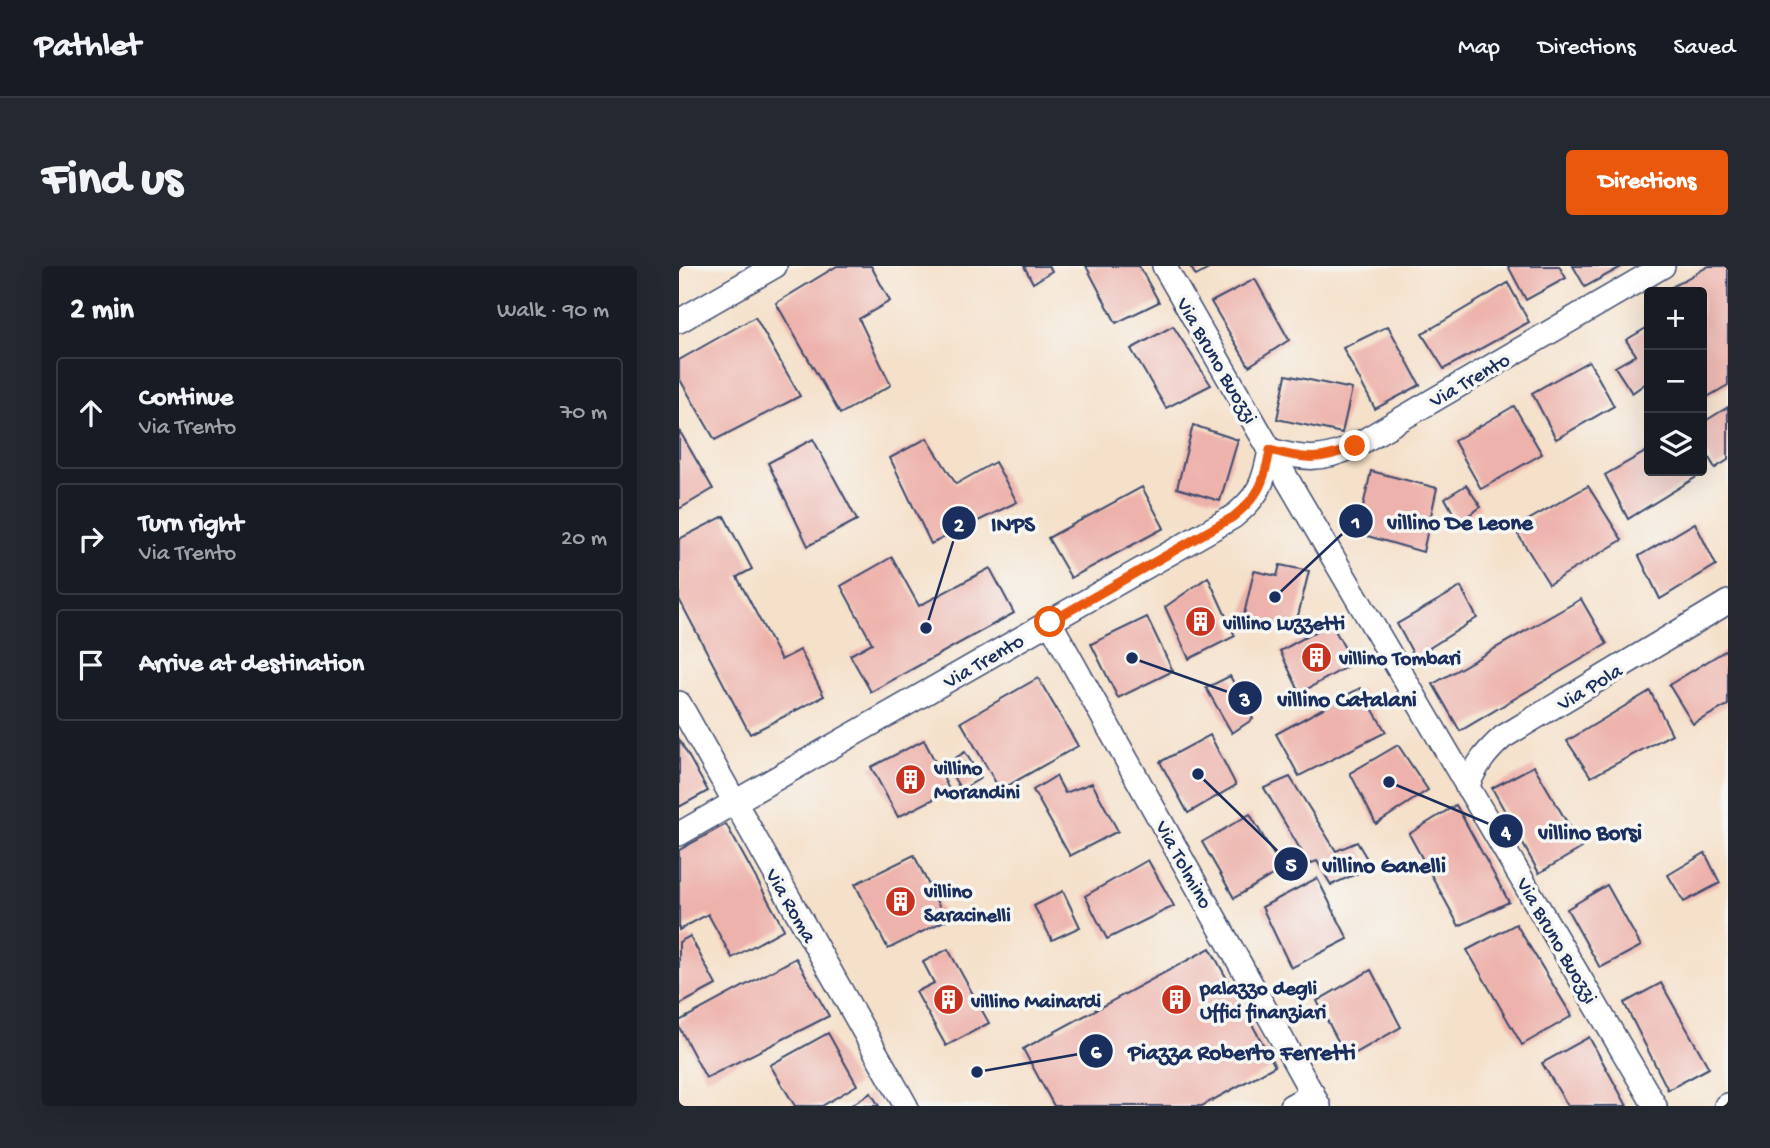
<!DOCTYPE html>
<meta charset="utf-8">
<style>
:root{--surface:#171b24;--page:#242831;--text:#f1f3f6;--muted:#9ea1a6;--line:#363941;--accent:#ea580c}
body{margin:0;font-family:"Gochi Hand",sans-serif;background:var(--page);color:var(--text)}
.controls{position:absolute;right:21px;top:21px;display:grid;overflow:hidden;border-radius:7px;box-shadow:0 7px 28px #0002}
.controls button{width:63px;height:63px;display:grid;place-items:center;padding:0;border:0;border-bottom:2px solid var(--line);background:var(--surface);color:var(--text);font:35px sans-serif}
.stop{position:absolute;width:21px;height:21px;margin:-16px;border:5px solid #ea580c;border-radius:50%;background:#fff}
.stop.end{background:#ea580c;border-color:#fff;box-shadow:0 2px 7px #0008}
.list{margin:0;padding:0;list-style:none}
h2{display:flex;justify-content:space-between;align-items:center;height:91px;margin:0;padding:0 28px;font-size:30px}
h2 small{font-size:23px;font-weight:400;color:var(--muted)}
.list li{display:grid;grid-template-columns:46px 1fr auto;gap:21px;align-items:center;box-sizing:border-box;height:112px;margin:0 14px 14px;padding:0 14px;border:2px solid var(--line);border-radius:7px}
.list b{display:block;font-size:26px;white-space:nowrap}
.list p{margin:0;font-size:23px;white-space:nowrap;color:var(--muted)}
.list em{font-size:23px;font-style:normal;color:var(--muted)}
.icon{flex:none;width:38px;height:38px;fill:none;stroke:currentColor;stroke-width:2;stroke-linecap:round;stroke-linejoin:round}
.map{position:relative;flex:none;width:1049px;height:840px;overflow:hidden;border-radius:7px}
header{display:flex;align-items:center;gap:42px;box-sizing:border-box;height:98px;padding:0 35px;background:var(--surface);border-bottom:2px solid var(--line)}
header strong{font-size:33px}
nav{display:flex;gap:38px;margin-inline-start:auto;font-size:24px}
.intro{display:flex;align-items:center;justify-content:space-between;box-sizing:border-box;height:168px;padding:0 42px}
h1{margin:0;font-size:49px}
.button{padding:18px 32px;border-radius:7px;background:var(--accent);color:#fff;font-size:24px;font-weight:700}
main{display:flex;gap:42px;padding:0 42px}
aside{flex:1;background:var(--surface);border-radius:7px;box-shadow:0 7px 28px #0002}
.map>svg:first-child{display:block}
</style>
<header>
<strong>Pathlet</strong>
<nav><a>Map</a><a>Directions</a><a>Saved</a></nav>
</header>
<div class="intro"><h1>Find us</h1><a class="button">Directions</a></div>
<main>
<aside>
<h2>2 min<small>Walk · 90 m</small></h2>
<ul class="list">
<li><svg class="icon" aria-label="ahead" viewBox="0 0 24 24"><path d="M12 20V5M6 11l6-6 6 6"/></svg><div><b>Continue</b><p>Via Trento</p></div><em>70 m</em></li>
<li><svg class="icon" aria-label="right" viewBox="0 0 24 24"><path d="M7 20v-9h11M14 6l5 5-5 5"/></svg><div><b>Turn right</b><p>Via Trento</p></div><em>20 m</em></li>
<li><svg class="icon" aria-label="arrive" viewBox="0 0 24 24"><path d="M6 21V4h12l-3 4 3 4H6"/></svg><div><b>Arrive at destination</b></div></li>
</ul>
</aside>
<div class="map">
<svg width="1049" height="840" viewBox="0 0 1049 840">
<rect width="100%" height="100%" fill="#f6f6f2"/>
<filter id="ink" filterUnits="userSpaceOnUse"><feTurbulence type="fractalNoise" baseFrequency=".0143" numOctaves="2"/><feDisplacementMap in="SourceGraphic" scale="14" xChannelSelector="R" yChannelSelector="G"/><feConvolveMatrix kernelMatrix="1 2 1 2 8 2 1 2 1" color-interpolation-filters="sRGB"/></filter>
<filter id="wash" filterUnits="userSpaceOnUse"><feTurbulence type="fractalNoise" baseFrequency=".00686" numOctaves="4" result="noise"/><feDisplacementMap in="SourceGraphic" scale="28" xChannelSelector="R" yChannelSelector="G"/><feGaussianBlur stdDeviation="1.57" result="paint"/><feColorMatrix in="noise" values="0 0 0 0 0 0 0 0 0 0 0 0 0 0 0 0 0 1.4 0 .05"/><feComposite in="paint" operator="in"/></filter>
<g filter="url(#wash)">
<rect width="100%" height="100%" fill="#f5e0c9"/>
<g id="blocks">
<g fill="#edb2ab">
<polygon points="158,0 192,0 211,35 180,53 212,119 161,148 97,37"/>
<polygon points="345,0 370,0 373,5 354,17"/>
<polygon points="407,0 460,0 480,36 437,57"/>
<polygon points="511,0 535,0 517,10"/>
<polygon points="829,0 880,0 887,12 847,34"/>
<polygon points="894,0 944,0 906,21"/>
<polygon points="1030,0 1049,0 1049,119 1023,134 1023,26 984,26"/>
<polygon points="576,13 610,74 570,100 532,36"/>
<polygon points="829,17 850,56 765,103 743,68"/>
<polygon points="76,51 121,130 36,174 0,112 0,94"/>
<polygon points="494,60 532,119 487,142 452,83"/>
<polygon points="709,60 741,119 696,143 664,82"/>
<polygon points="969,61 970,115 953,127 936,101 957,89 947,74"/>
<polygon points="910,95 935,140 877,173 853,127"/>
<polygon points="607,109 673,123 663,167 598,153"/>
<polygon points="835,140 863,188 802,223 775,175"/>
<polygon points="1049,141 1049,194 1036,202 1023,180 1023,157"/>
<polygon points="514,159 559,174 541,235 498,222"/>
<polygon points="0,164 34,223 0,243"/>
<polygon points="248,172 277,218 316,196 338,236 252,278 211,192"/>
<polygon points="134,173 178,254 129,280 89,197"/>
<polygon points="970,184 970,205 1015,205 1019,210 949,253 926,209"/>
<polygon points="692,205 758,222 744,286 678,267"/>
<polygon points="787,219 802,241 779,256 766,232"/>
<polygon points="909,220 943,274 870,318 835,262"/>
<polygon points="463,221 485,262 392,312 369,272"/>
<polygon points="45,250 73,303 58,311 102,394 121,384 145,430 71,468 0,333 0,273"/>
<polygon points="1016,257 1037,299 981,333 960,290"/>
<polygon points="213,291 240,340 311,302 335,347 192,426 171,389 193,377 162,320"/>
<polygon points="601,299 630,305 616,362 564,353 575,305 598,310"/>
<polygon points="529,311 556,370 510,393 486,341"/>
<polygon points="782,321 798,352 736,391 718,358"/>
<polygon points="902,333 928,378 781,465 754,418"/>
<polygon points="468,351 494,405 439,432 412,378"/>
<polygon points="652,357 674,397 621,427 601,385"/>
<polygon points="1049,383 1049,439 1014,458 990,419"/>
<polygon points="551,410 574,453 553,467 527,422"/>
<polygon points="359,412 399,480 321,524 282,456"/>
<polygon points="681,422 707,466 620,510 597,468"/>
<polygon points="971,425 993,468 912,511 888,475"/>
<polygon points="531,469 557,519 509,547 481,496"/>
<polygon points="0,473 29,525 0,541"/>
<polygon points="245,474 271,525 219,551 192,501"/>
<polygon points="719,479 749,524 697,558 671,507"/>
<polygon points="286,486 302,512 282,524 267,498"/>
<polygon points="855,500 903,582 860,607 813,522"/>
<polygon points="377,510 386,527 413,517 439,565 391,590 354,524"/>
<polygon points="611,511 657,585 678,576 693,601 652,619 638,595 630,598 585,522"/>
<polygon points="777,539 830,636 780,660 730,568"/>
<polygon points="571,548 603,603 555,632 523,576"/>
<polygon points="47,558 105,663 53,692 29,648 0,664 0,584"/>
<polygon points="1026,587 1041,617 1005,636 989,609"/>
<polygon points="235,589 267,654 209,683 176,618"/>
<polygon points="469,594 495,640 428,673 406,630"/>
<polygon points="638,612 669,673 612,702 583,641"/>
<polygon points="928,619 962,680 921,702 888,643"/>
<polygon points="384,625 401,661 373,674 355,640"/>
<polygon points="837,658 893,750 843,779 788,684"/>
<polygon points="11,670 37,719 0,739 0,676"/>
<polygon points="531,682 596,800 523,840 375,840 344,783"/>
<polygon points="269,683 310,757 267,780 237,726 255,717 244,696"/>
<polygon points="117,692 150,750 27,812 0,761 0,755"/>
<polygon points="692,704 722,761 668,792 638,735"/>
<polygon points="982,717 1030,802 989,824 945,737"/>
<polygon points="149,767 178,819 143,840 116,840 91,799"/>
<polygon points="910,771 948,840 889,840 863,797"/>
<polygon points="192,827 200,840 171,840"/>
</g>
</g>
</g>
<g filter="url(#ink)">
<use href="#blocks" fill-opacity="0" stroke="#3c4a6e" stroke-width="2"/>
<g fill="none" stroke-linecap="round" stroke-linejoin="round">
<defs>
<g id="street">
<polyline points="485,0 591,184 976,840"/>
<polyline points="0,55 96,0"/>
<path d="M 591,184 C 626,194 643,195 676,180 L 984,0"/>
<polyline points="371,356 640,840"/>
<polyline points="0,437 227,840"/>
<path d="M 788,521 C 797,499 807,486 824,471 L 1049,336"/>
<path d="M 0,568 L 554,251 C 580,230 585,217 591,184"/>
<polyline points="612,840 634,828"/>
<polyline points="1047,840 1049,839"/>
</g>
</defs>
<use href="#street" stroke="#3c4a6e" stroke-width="26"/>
<use href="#street" stroke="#fff" stroke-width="23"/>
</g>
</g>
<g fill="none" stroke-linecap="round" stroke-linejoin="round" filter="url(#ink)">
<path stroke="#ea580c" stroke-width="9" d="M 371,356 L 554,251 C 580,230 585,218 591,184 C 626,194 643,195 676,180"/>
</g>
<defs>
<symbol id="building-disc" viewBox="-11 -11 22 22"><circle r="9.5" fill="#c8321e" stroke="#f6f6f2"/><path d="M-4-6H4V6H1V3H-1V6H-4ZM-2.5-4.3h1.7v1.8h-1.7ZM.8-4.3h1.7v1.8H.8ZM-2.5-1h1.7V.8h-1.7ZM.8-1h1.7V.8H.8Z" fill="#fff"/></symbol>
</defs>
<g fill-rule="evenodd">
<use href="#building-disc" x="504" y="338" width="35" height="35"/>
<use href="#building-disc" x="620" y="374" width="35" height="35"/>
<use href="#building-disc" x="214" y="496" width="35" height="35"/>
<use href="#building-disc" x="204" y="618" width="35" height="35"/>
<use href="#building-disc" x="480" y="716" width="35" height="35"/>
<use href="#building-disc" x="252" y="716" width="35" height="35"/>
</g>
<g text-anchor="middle" stroke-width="7" stroke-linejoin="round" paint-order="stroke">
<g font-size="21" fill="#1b2f5e" stroke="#f6f6f2">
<text transform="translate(539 94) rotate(60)" y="7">Via Bruno Buozzi</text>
<text transform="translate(790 113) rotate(-30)" y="7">Via Trento</text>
<text transform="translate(304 394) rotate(-30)" y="7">Via Trento</text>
<text transform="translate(910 420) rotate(-31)" y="7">Via Pola</text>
<text transform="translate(506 598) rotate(61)" y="7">Via Tolmino</text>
<text transform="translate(113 639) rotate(60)" y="7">Via Roma</text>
<text transform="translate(879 674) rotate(60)" y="7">Via Bruno Buozzi</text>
</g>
<g font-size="21" font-weight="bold" fill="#1b2f5e" stroke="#f6f6f2" text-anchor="start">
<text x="544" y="363">villino Luzzetti</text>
<text x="660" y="398">villino Tombari</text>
<text x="255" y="508">villino<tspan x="255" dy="24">Morandini</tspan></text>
<text x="245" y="631">villino<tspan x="245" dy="24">Saracinelli</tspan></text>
<text x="521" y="728">palazzo degli<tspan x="521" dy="24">Uffici finanziari</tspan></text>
<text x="292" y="741">villino Mainardi</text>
</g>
</g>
<path fill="none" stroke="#1b2f5e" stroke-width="2.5" d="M596 331L677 255M247 362L280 257M453 392L566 432M710 516L827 565M519 508L612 598M298 806L417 785"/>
<g fill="#1b2f5e" stroke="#f6f6f2" stroke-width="2.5">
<circle cx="596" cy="331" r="7"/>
<circle cx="247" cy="362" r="7"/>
<circle cx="453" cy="392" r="7"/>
<circle cx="710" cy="516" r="7"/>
<circle cx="519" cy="508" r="7"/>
<circle cx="298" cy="806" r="7"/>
<circle cx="677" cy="255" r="18"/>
<circle cx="280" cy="257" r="18"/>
<circle cx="566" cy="432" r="18"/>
<circle cx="827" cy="565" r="18"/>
<circle cx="612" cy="598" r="18"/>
<circle cx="417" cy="785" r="18"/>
</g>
<g font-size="21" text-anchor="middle" font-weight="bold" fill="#fff">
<text x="677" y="262">1</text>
<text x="280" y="265">2</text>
<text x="566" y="440">3</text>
<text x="827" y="572">4</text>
<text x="612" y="605">5</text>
<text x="417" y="792">6</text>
</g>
<g font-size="23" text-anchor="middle" font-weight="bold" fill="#1b2f5e" stroke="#f6f6f2" stroke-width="7" stroke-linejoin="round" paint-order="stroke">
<text x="781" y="263">villino De Leone</text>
<text x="334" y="265">INPS</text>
<text x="668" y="440">villino Catalani</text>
<text x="911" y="573">villino Borsi</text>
<text x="705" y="606">villino Ganelli</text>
<text x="563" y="793">Piazza Roberto Ferretti</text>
</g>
</svg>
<div class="controls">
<button>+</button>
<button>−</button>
<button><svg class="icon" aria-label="layers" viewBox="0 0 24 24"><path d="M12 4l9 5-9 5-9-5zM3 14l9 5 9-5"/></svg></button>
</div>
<div class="stop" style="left:371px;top:356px"></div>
<div class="stop end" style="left:676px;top:180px"></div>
</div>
</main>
